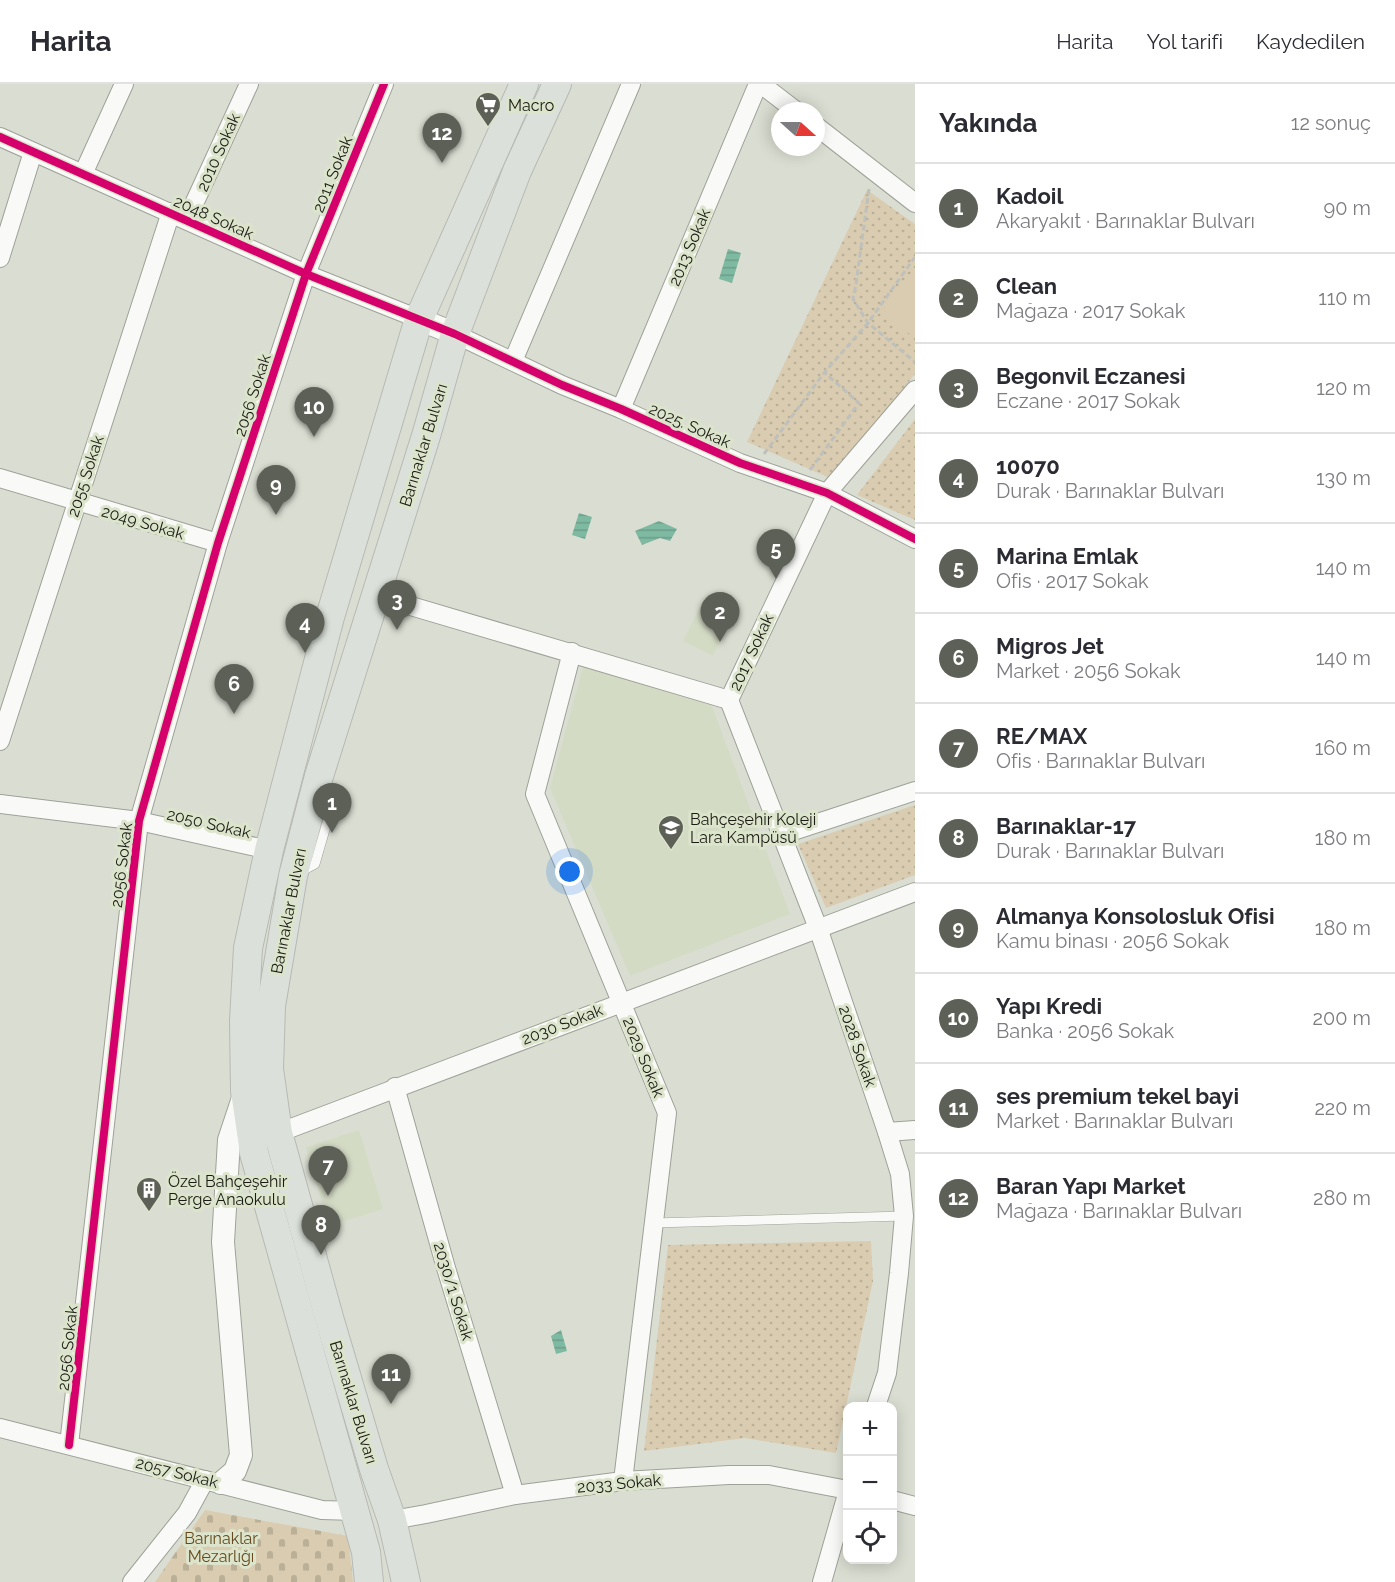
<!DOCTYPE html>
<html lang="tr">
<meta charset="utf-8">
<style>
:root{--surface:#fff;--page:#f2f2f3;--text:#2b2b33;--muted:#7c7c81;--line:#e1e1e2;--accent:#5d6056}
body{margin:0;font-family:Raleway,sans-serif;background:var(--page);color:var(--text)}
.controls{position:absolute;right:18px;bottom:18px;display:grid;overflow:hidden;border-radius:12px;box-shadow:0 3px 15px #0003}
.controls button{width:54px;height:54px;display:grid;place-items:center;padding:0;border:0;border-bottom:2px solid var(--line);background:var(--surface);color:var(--text);font:30px sans-serif}
.compass{position:absolute;left:771px;top:18px;width:54px;height:54px;border-radius:50%;background:var(--surface);box-shadow:0 3px 15px #0003;rotate:111deg}
.you{position:absolute;left:570px;top:788px;width:21px;height:21px;margin:-15px;border:4px solid #fff;border-radius:50%;background:#1a73e8;box-shadow:0 0 0 9px #1a73e833}
.badge{display:grid;place-items:center;width:39px;height:39px;border-radius:50%;background:var(--accent);color:#fff;font-size:20px;font-weight:700}
.pin{position:absolute;translate:-50% -50px;filter:drop-shadow(0 2px 3px #0008)}
.pin::after{content:'';position:absolute;top:32px;width:21px;height:18px;background:inherit;clip-path:polygon(0 0,100% 0,50% 100%)}
.list{margin:0;padding:0;list-style:none}
h2{display:flex;justify-content:space-between;align-items:center;height:78px;margin:0;padding:0 24px;font-size:26px}
h2 small{font-size:20px;font-weight:400;color:var(--muted)}
.list li{display:grid;grid-template-columns:39px 1fr auto;gap:18px;align-items:center;box-sizing:border-box;height:90px;padding:0 24px;border-top:2px solid var(--line)}
.list b{display:block;font-size:22px;white-space:nowrap}
.list p{margin:0;font-size:20px;white-space:nowrap;color:var(--muted)}
.list em{font-size:20px;font-style:normal;color:var(--muted)}
.icon{flex:none;width:33px;height:33px;fill:none;stroke:currentColor;stroke-width:2;stroke-linecap:round;stroke-linejoin:round}
.map{position:relative;flex:none;width:915px;height:1498px;overflow:hidden}
header{display:flex;align-items:center;gap:36px;box-sizing:border-box;height:84px;padding:0 30px;background:var(--surface);border-bottom:2px solid var(--line)}
header strong{font-size:28px}
nav{display:flex;gap:33px;margin-inline-start:auto;font-size:21px}
main{display:flex}
aside{flex:1;background:var(--surface)}
.map>svg:first-child{display:block}
</style>
<header>
<strong>Harita</strong>
<nav><a>Harita</a><a>Yol tarifi</a><a>Kaydedilen</a></nav>
</header>
<main>
<div class="map">
<svg width="915" height="1498" viewBox="0 0 915 1498">
<defs>
<pattern id="cemetery-stones" width="16" height="16" patternUnits="userSpaceOnUse" patternTransform="scale(1.5)"><rect width="16" height="16" fill="#daccb1"/><path d="M2 7V4a2 2 0 0 1 4 0v3zM10 15v-3a2 2 0 0 1 4 0v3z" fill="#baaf97"/></pattern>
<pattern id="park-dots" width="8" height="8" patternUnits="userSpaceOnUse" patternTransform="scale(1.5)"><rect width="8" height="8" fill="#daccb1"/><path d="M2 2h.1M6 6h.1" fill="none" stroke="#baaf97" stroke-width="1.8" stroke-linecap="round"/></pattern>
<pattern id="water-rules" width="6" height="5" patternUnits="userSpaceOnUse" patternTransform="scale(1.5)"><rect width="6" height="5" fill="#7eb9a2"/><path d="M0 2.5h6" fill="none" stroke="#6c9e8b"/></pattern>
</defs>
<rect width="100%" height="100%" fill="#daded2"/>
<g fill="#d4dbc5">
<polygon points="706,511 736,526 713,572 683,557"/>
<polygon points="584,579 710,617 790,830 630,892 550,704"/>
<polygon points="359,1046 383,1125 329,1142 306,1063"/>
</g>
<polygon fill="url(#cemetery-stones)" points="205,1426 348,1452 353,1498 155,1498"/>
<g fill="url(#park-dots)">
<polygon points="867,106 915,140 915,290 830,394 747,358"/>
<polygon points="915,335 915,436 857,411"/>
<polygon points="915,721 915,791 826,824 798,760"/>
<polygon points="871,1157 873,1197 836,1369 745,1354 644,1367 668,1161"/>
</g>
<polygon fill="#daccb1" points="915,185 915,254 881,228"/>
<g fill="url(#water-rules)">
<polygon points="728,165 741,169 732,199 719,195"/>
<polygon points="579,429 592,433 585,455 572,451"/>
<polygon points="659,437 677,445 670,457 660,454 642,461 635,447"/>
<polygon points="561,1246 567,1267 556,1270 551,1252"/>
</g>
<g fill="none" stroke-linecap="round" stroke-linejoin="round">
<defs>
<g id="service">
<polyline points="300,788 315,780 333,718 323,699"/>
<polyline points="653,1139 904,1132"/>
</g>
<g id="minor">
<polyline points="761,0 796,27"/>
<polyline points="816,42 915,119"/>
<polyline points="0,53 306,190 419,235"/>
<polyline points="83,90 124,0"/>
<polyline points="187,135 249,0"/>
<polyline points="0,174 33,68"/>
<polyline points="455,250 562,301 621,325 740,379 827,409 915,455"/>
<polyline points="513,277 631,0"/>
<polyline points="621,325 758,0"/>
<polyline points="0,394 218,459"/>
<polyline points="377,512 729,616 827,409 915,306"/>
<polyline points="572,568 535,710 667,1029 623,1397"/>
<polyline points="729,616 818,844 887,1048 900,1090 904,1132 899,1189 887,1289 876,1322"/>
<polyline points="0,657 171,128"/>
<polyline points="0,720 139,737 269,766"/>
<polyline points="781,751 915,707"/>
<polyline points="395,1003 446,1184 515,1411"/>
<polyline points="887,1048 915,1046"/>
<polyline points="278,1049 915,808"/>
<polyline points="0,1344 322,1426 355,1427"/>
<polyline points="69,1361 139,737 218,459 306,190 384,0"/>
<polyline points="892,1416 915,1422"/>
<polyline points="392,1436 426,1430 515,1411 623,1397 729,1391 769,1391 848,1406"/>
<polyline points="132,1498 187,1429 205,1396"/>
<polyline points="822,1498 848,1407"/>
</g>
<g id="tertiary">
<polyline points="419,235 455,250"/>
<polyline points="221,1399 235,1387 241,1371 223,1158 229,1056 245,1008"/>
</g>
<g id="primary">
<polyline points="369,1498 366,1468 254,1069 245,1007 244,937 248,864 269,766 330,533 419,235 524,0"/>
<polyline points="406,1498 392,1436 374,1385 330,1237 278,1049 269,985 271,922 293,792 319,692 426,352 455,250 517,87 557,0"/>
</g>
</defs>
<use href="#service" stroke="#9ea197" stroke-width="10"/>
<use href="#minor" stroke="#9ea197" stroke-width="20"/>
<use href="#tertiary" stroke="#9ea197" stroke-width="24"/>
<use href="#primary" stroke="#b7b9b3" stroke-width="30"/>
<g stroke="#bec0bb" stroke-width="3" stroke-dasharray="6 3" stroke-linecap="butt">
<polyline points="869,105 856,200 853,215 868,239 915,278"/>
<polyline points="764,370 824,289 868,239 915,173"/>
<polyline points="810,386 859,319 825,289"/>
</g>
<use href="#service" stroke="#f9faf8" stroke-width="9"/>
<use href="#minor" stroke="#f9faf8" stroke-width="18"/>
<use href="#tertiary" stroke="#f9faf8" stroke-width="22"/>
<use href="#primary" stroke="#dbe1da" stroke-width="28"/>
<defs>
<g id="cycleway">
<polyline points="0,53 306,190 455,250 562,301 621,325 740,379 827,409 915,455"/>
<polyline points="69,1361 139,737 218,459 306,190 384,0"/>
</g>
</defs>
<use href="#cycleway" stroke="#dce4cc" stroke-width="11"/>
<use href="#cycleway" stroke="#d6006c" stroke-width="8"/>
</g>
<defs>
<symbol id="supermarket-pin" viewBox="-11 -11 22 30"><path d="M0 17L-7.5 6A9.5 9.5 0 1 1 7.5 6Z" fill="#5d6056" stroke="#dce4cc"/><path d="M-6-5.5h2.5l.6 2H6L4.5 2H-2.5L-4.4-4H-6ZM-1.5 3.2a1.3 1.3 0 1 0 .1 0ZM3 3.2a1.3 1.3 0 1 0 .1 0Z" fill="#fff"/></symbol>
<symbol id="school-pin" viewBox="-11 -11 22 30"><path d="M0 17L-7.5 6A9.5 9.5 0 1 1 7.5 6Z" fill="#5d6056" stroke="#dce4cc"/><path d="M0-5L7-2L0 1L-7-2ZM-4 1L0 2.5L4 1V4Q0 6-4 4Z" fill="#fff"/></symbol>
<symbol id="building-pin" viewBox="-11 -11 22 30"><path d="M0 17L-7.5 6A9.5 9.5 0 1 1 7.5 6Z" fill="#5d6056" stroke="#dce4cc"/><path d="M-4-6H4V6H1V3H-1V6H-4ZM-2.5-4.3h1.7v1.8h-1.7ZM.8-4.3h1.7v1.8H.8ZM-2.5-1h1.7V.8h-1.7ZM.8-1h1.7V.8H.8Z" fill="#fff"/></symbol>
</defs>
<g fill-rule="evenodd">
<use href="#supermarket-pin" x="473" y="6" width="30" height="40"/>
<use href="#school-pin" x="656" y="729" width="30" height="40"/>
<use href="#building-pin" x="134" y="1091" width="30" height="40"/>
</g>
<g text-anchor="middle" stroke-width="6" stroke-linejoin="round" paint-order="stroke">
<g font-size="16" fill="#1a1c14" stroke="#dce4cc" text-anchor="start">
<text x="508" y="27">Macro</text>
<text x="690" y="741">Bahçeşehir Koleji<tspan x="690" dy="18">Lara Kampüsü</tspan></text>
<text x="168" y="1103">Özel Bahçeşehir<tspan x="168" dy="18">Perge Anaokulu</tspan></text>
</g>
<g font-size="16" fill="#1a1c14" stroke="#dce4cc">
<text transform="translate(218 68) rotate(-66)" y="6">2010 Sokak</text>
<text transform="translate(332 90) rotate(-68)" y="6">2011 Sokak</text>
<text transform="translate(214 133) rotate(24)" y="6">2048 Sokak</text>
<text transform="translate(689 163) rotate(-67)" y="6">2013 Sokak</text>
<text transform="translate(252 311) rotate(-72)" y="6">2056 Sokak</text>
<text transform="translate(690 341) rotate(24)" y="6">2025. Sokak</text>
<text transform="translate(423 361) rotate(-73)" y="6">Barınaklar Bulvarı</text>
<text transform="translate(85 392) rotate(-72)" y="6">2055 Sokak</text>
<text transform="translate(143 438) rotate(16)" y="6">2049 Sokak</text>
<text transform="translate(751 568) rotate(-65)" y="6">2017 Sokak</text>
<text transform="translate(209 739) rotate(13)" y="6">2050 Sokak</text>
<text transform="translate(121 781) rotate(-83)" y="6">2056 Sokak</text>
<text transform="translate(288 827) rotate(-79)" y="6">Barınaklar Bulvarı</text>
<text transform="translate(562 940) rotate(-21)" y="6">2030 Sokak</text>
<text transform="translate(858 962) rotate(71)" y="6">2028 Sokak</text>
<text transform="translate(644 973) rotate(68)" y="6">2029 Sokak</text>
<text transform="translate(454 1207) rotate(73)" y="6">2030/1 Sokak</text>
<text transform="translate(67 1264) rotate(-84)" y="6">2056 Sokak</text>
<text transform="translate(354 1318) rotate(73)" y="6">Barınaklar Bulvarı</text>
<text transform="translate(177 1388) rotate(14)" y="6">2057 Sokak</text>
<text transform="translate(619 1399) rotate(-5)" y="6">2033 Sokak</text>
</g>
<g font-size="16" fill="#66491c" stroke="#dce4cc">
<text x="221" y="1460">Barınaklar<tspan x="221" dy="18">Mezarlığı</tspan></text>
</g>
</g>
</svg>
<div class="controls">
<button>+</button>
<button>−</button>
<button><svg class="icon" aria-label="locate" viewBox="0 0 24 24"><circle cx="12" cy="12" r="6"/><path d="M12 2v4M12 18v4M2 12h4M18 12h4"/></svg></button>
</div>
<svg class="compass" viewBox="-18 -18 36 36"><path d="M0-13l5 13h-10z" fill="#e53935"/><path d="M0 13l5-13h-10z" fill="#7c7c81"/></svg>
<div class="you"></div>
<div class="pin badge" style="left:332px;top:749px">1</div>
<div class="pin badge" style="left:720px;top:558px">2</div>
<div class="pin badge" style="left:397px;top:546px">3</div>
<div class="pin badge" style="left:305px;top:569px">4</div>
<div class="pin badge" style="left:776px;top:495px">5</div>
<div class="pin badge" style="left:234px;top:630px">6</div>
<div class="pin badge" style="left:328px;top:1112px">7</div>
<div class="pin badge" style="left:321px;top:1171px">8</div>
<div class="pin badge" style="left:276px;top:431px">9</div>
<div class="pin badge" style="left:314px;top:353px">10</div>
<div class="pin badge" style="left:391px;top:1320px">11</div>
<div class="pin badge" style="left:442px;top:79px">12</div>
</div>
<aside>
<h2>Yakında<small>12 sonuç</small></h2>
<ul class="list">
<li><span class="badge">1</span><div><b>Kadoil</b><p>Akaryakıt · Barınaklar Bulvarı</p></div><em>90 m</em></li>
<li><span class="badge">2</span><div><b>Clean</b><p>Mağaza · 2017 Sokak</p></div><em>110 m</em></li>
<li><span class="badge">3</span><div><b>Begonvil Eczanesi</b><p>Eczane · 2017 Sokak</p></div><em>120 m</em></li>
<li><span class="badge">4</span><div><b>10070</b><p>Durak · Barınaklar Bulvarı</p></div><em>130 m</em></li>
<li><span class="badge">5</span><div><b>Marina Emlak</b><p>Ofis · 2017 Sokak</p></div><em>140 m</em></li>
<li><span class="badge">6</span><div><b>Migros Jet</b><p>Market · 2056 Sokak</p></div><em>140 m</em></li>
<li><span class="badge">7</span><div><b>RE/MAX</b><p>Ofis · Barınaklar Bulvarı</p></div><em>160 m</em></li>
<li><span class="badge">8</span><div><b>Barınaklar-17</b><p>Durak · Barınaklar Bulvarı</p></div><em>180 m</em></li>
<li><span class="badge">9</span><div><b>Almanya Konsolosluk Ofisi</b><p>Kamu binası · 2056 Sokak</p></div><em>180 m</em></li>
<li><span class="badge">10</span><div><b>Yapı Kredi</b><p>Banka · 2056 Sokak</p></div><em>200 m</em></li>
<li><span class="badge">11</span><div><b>ses premium tekel bayi</b><p>Market · Barınaklar Bulvarı</p></div><em>220 m</em></li>
<li><span class="badge">12</span><div><b>Baran Yapı Market</b><p>Mağaza · Barınaklar Bulvarı</p></div><em>280 m</em></li>
</ul>
</aside>
</main>
